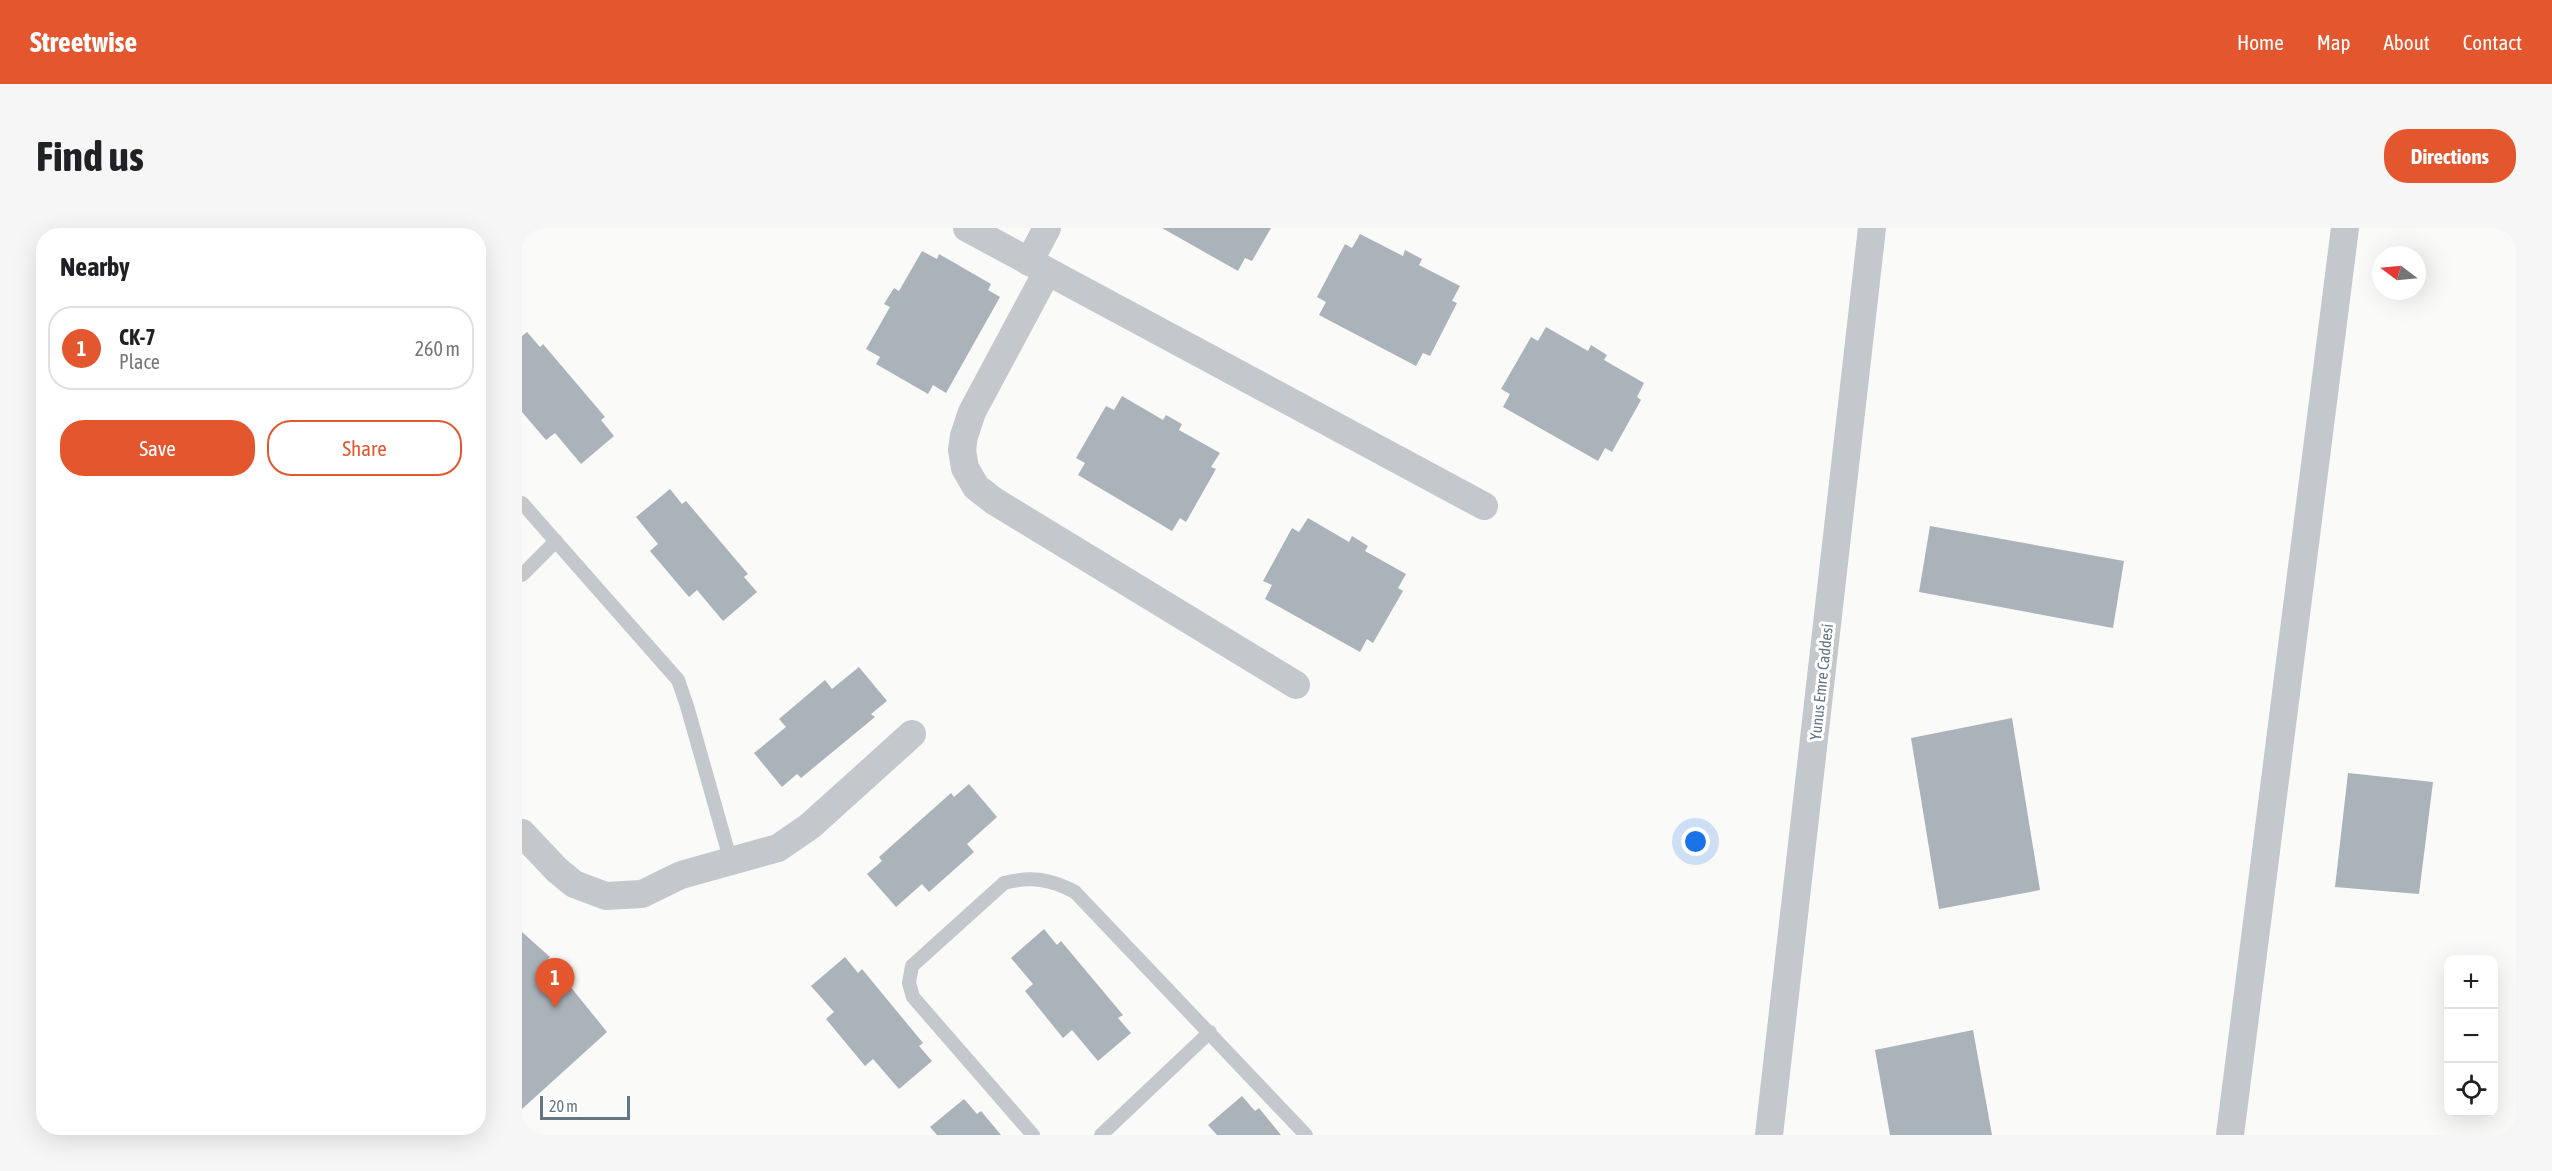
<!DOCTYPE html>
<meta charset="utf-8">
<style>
:root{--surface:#fff;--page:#f6f6f6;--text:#202124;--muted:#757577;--line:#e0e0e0;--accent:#e4572e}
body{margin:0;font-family:"Asap Condensed",sans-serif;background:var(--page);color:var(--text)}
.controls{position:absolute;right:18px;bottom:18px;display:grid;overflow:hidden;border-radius:12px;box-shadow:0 6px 24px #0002}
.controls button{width:54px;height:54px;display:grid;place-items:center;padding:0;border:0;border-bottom:2px solid var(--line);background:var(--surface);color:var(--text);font:30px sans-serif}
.compass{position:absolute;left:1850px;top:18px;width:54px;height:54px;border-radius:50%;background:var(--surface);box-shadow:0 6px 24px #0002;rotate:286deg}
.scale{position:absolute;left:18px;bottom:15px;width:90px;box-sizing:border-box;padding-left:6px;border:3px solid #657683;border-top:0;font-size:16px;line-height:21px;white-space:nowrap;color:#657683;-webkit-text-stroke:4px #fff;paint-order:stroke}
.you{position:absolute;left:1174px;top:614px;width:21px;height:21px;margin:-15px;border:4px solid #fff;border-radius:50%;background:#1a73e8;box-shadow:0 0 0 9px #1a73e833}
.badge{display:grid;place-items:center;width:39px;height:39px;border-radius:50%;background:var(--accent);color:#fff;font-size:20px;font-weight:700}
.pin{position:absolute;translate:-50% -50px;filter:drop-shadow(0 2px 3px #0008)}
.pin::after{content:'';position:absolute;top:32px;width:21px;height:18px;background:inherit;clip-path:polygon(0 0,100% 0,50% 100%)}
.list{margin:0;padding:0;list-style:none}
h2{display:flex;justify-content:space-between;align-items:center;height:78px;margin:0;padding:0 24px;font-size:26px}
h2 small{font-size:20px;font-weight:400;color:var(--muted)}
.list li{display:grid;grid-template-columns:39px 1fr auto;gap:18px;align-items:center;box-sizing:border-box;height:84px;margin:0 12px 12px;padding:0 12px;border:2px solid var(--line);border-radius:24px}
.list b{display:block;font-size:22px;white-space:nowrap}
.list p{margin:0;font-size:20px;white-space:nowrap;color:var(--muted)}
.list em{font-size:20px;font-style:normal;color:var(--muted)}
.actions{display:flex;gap:12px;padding:18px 24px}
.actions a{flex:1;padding:14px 0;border:2px solid var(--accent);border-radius:24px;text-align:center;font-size:21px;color:var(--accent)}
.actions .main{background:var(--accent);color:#fff}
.icon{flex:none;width:33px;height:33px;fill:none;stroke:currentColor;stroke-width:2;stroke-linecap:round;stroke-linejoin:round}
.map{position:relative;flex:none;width:1994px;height:907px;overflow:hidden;border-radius:24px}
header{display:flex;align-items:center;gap:36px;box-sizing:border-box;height:84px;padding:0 30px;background:var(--accent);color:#fff}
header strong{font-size:28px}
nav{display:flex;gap:33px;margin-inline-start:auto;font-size:21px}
.intro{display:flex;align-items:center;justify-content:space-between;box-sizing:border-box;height:144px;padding:0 36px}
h1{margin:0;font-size:42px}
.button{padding:15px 27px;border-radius:24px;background:var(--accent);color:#fff;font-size:21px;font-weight:700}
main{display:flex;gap:36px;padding:0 36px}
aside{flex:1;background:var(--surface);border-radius:24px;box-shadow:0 6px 24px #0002}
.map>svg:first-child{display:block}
</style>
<header>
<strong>Streetwise</strong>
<nav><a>Home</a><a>Map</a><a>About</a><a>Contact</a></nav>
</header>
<div class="intro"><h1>Find us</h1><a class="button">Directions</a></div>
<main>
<aside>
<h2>Nearby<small></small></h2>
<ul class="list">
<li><span class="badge">1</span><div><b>CK-7</b><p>Place</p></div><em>260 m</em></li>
</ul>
<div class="actions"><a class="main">Save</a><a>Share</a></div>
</aside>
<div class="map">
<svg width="1994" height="907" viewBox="0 0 1994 907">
<rect width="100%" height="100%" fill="#fafaf8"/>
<g fill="#aab3b9">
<polygon points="640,0 749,0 730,33 723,30 716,43"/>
<polygon points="838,6 881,28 883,22 900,31 897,37 938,58 930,73 935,75 908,128 901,125 894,138 797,87 804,74 795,69 823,16 830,20"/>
<polygon points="400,23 415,31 417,26 469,56 466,62 478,69 424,165 411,157 406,166 354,136 358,129 344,121 368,79 362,76 372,60 377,63"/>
<polygon points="1024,99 1066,123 1069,117 1085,127 1082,132 1122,155 1115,169 1119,172 1090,224 1083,220 1076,233 981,179 988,166 979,161 1009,109 1016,113"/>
<polygon points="5,104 18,119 21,116 83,189 79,192 92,208 59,236 33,205 24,212 0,184 0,108"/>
<polygon points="600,168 641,192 644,187 660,196 657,202 698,225 689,239 694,241 664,294 658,290 650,303 556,247 563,235 554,230 584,178 592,182"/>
<polygon points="148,261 160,276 164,273 226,346 222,349 235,364 201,393 175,362 167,369 128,323 136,316 114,289"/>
<polygon points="786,290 827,314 830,308 846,318 843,323 884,346 876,360 881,363 851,415 845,411 838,424 743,371 750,357 741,353 770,300 777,304"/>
<polygon points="1408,298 1602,333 1591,400 1397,364"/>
<polygon points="337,439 365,473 349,486 353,489 279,550 275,546 260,559 232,525 264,499 257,491 303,452 310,461"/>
<polygon points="1490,490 1518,662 1417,681 1389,510"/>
<polygon points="1826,545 1911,554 1897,666 1813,659"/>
<polygon points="447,556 475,589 445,616 452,624 407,664 400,656 374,679 345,646 360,633 357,629 429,565 432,569"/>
<polygon points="522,701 535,717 539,713 601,787 596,790 609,805 576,833 550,802 541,810 503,763 511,756 489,730"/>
<polygon points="0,704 28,729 21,737 36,756 43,752 85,804 0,881"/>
<polygon points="323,729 336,745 340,741 401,815 397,818 410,833 377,861 351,831 343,838 304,791 312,784 289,758"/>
<polygon points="1451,802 1470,907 1368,907 1353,822"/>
<polygon points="720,868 733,883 737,880 759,907 695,907 686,897"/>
<polygon points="442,871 455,886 459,883 479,907 415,907 408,899"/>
</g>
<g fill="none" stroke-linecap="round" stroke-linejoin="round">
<g stroke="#c3c8cc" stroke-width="14">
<polyline points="0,275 156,452 165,478 209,634"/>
<polyline points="0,347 34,313"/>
<path d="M 511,907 L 391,769 L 387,755 L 390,738 L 482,655 C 509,648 529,651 553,664 L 784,907"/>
<polyline points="579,907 688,804"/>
</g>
<g stroke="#c3c8cc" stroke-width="28">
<polyline points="445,0 962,278"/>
<polyline points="507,34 525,0"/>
<polyline points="525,44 450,184 442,208 440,222 443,240 454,259 472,273 774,457"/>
<polyline points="0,605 35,642 52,656 84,668 120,666 159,647 256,620 288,598 390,506"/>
<polyline points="1247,907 1350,0"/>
<polyline points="1708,907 1823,0"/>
</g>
</g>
<g text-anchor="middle" stroke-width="6" stroke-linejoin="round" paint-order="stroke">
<g font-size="16" fill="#657683" stroke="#fff">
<text transform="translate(1299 454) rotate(-84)" y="6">Yunus Emre Caddesi</text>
</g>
</g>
</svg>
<div class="controls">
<button>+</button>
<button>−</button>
<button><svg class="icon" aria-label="locate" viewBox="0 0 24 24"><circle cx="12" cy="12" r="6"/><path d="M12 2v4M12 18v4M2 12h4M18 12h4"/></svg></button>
</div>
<svg class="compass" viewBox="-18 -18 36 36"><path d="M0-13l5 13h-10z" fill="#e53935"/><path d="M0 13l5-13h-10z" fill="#757577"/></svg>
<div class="scale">20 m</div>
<div class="you"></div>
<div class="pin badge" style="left:33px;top:780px">1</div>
</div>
</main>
